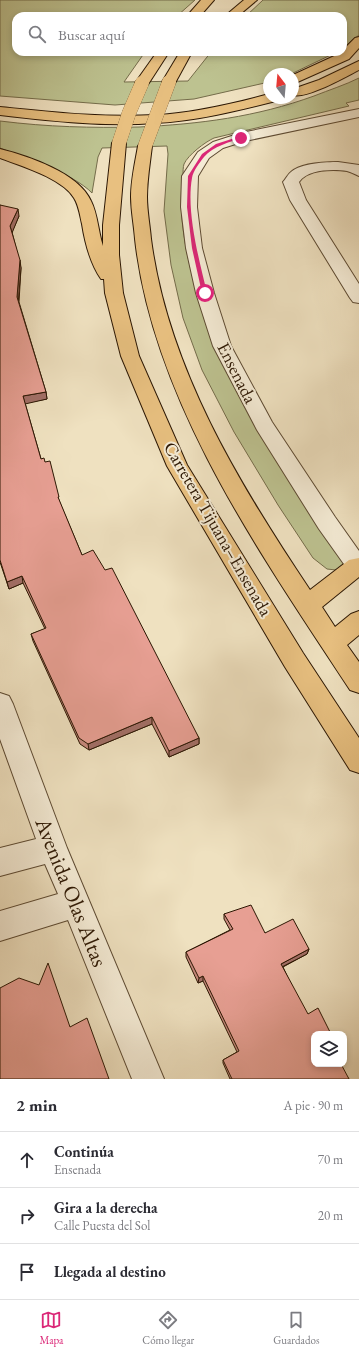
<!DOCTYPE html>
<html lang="es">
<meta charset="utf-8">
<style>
:root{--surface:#fff;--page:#f7f7f7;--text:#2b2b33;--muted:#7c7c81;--line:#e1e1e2;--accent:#db2777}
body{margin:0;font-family:"EB Garamond",serif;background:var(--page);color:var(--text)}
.controls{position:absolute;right:12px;bottom:12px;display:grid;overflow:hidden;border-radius:8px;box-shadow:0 2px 6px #0003}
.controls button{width:36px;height:36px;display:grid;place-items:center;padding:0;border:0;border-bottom:1px solid var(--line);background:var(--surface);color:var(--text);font:20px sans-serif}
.compass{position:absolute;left:263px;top:68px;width:36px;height:36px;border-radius:50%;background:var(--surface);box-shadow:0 2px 6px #0003;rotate:344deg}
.stop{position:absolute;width:12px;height:12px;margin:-9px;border:3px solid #db2777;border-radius:50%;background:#fff}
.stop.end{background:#db2777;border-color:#fff;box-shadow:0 1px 4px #0008}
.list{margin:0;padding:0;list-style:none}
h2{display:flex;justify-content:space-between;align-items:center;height:52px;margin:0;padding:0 16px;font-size:17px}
h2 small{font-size:13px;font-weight:400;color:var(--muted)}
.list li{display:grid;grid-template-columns:26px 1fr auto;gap:12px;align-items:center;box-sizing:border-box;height:56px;padding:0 16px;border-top:1px solid var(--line)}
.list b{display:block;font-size:15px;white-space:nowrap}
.list p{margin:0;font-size:13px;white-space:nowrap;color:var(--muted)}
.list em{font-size:13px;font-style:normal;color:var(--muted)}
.icon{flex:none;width:22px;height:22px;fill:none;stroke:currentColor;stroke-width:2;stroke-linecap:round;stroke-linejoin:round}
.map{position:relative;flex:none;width:359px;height:1079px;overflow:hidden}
.search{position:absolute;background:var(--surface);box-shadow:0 2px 6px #0003;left:12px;right:12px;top:12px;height:44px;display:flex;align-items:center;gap:10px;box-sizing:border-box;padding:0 14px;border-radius:12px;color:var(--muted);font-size:15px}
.sheet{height:220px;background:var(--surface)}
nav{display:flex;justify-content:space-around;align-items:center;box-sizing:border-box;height:56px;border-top:1px solid var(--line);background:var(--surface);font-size:11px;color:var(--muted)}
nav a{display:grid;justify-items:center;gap:2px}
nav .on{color:var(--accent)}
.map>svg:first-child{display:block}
</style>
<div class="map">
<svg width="359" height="1079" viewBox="0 0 359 1079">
<rect width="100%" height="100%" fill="#efe1c0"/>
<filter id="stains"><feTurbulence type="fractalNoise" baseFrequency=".005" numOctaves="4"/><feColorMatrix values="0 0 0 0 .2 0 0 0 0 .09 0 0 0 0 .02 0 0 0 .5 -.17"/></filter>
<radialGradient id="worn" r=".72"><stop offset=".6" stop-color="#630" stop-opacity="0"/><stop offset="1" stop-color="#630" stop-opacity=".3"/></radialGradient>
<g fill="#bdc290" stroke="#746c4a">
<polygon points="0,0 195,0 177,16 16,16 16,52 145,52 124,82 188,81 211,52 337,52 291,74 269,74 269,82 194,99 115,105 0,96"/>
<polygon points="263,0 359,0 359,35 343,48 343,16 246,16"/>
<path d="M 359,78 L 359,100 L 346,103 L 349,106 L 214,138 C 205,142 188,155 184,164 C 183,167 183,172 183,176 C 177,216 187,256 197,294 L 345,564 L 336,570 L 327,569 L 313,558 L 278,505 L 234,432 L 202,370 L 183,318 L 171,265 L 164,211 L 168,154 L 167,146 L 102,148 L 98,157 L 92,193 C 74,174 25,158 0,148 L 0,121 C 48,127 91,128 139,127 C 200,124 256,117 314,96 C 329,90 345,85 359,78 Z"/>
</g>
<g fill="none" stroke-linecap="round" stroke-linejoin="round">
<defs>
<g id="minor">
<polygon points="359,109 359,117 245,141 223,148 209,158 198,176 197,207 202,248 214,293 231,346 272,422 335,517 359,551 359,577 351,574 319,529 257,430 213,346 196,293 186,248 181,207 182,176 198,152 213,142 241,133"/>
<path d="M 338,162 L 359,165 L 359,176 C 355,174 351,172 347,171 C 333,169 308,169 299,182 L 306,200 L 359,284 L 359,303 L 353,302 L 350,298 L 290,200 L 283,182 C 286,179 288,174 291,172 C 301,163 326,162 338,162 Z"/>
<polygon points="0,693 9,696 13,704 67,848 164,1079 132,1079 68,920 0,941 0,911 58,894 45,864 0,876 0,848 36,839 0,739"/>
</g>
<g id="highway">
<polygon points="201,0 214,0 200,16 187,16"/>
<polygon points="244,0 257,0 238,16 225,16"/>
<polygon points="359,37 359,48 349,59 293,84 293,75 343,52 343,50 355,38"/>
<polygon points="157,52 169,52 147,86 137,86 135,83"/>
<polygon points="180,52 192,52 174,85 164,85 162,82"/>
<path d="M 359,61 L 359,70 C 345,77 307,99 293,95 L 293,89 L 319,80 Z"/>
<path d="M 269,94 L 269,98 L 278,98 L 276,101 C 236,111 196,121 156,123 C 104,127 52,121 0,115 L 0,107 C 51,112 103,118 155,115 C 194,113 232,104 269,94 Z"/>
<path d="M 119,139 L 124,140 L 126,143 L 119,225 L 119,255 L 123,293 L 139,356 L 187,465 L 303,653 L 359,738 L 359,773 L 350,770 L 285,667 L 167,466 L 121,356 L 105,293 L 104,279 L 101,279 C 90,263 85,243 82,224 C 80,216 79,206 74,198 C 62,178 21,166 0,158 L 0,149 C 28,156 79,173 91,201 C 98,215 98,231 103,246 L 103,225 L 112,143 L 114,140 Z"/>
<path d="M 145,142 L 150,143 L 152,146 C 150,163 147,180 147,197 C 147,211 150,226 151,239 C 168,368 239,484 310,590 L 349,560 L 359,558 L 359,577 L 322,607 L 335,627 L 351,614 L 359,611 L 359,635 L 347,645 L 359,662 L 359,693 L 350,690 C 262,556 153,402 135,239 C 134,225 131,211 131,197 C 131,180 135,163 138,146 L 140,143 Z"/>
</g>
</defs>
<use href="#minor" stroke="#5d4a32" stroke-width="2"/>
<use href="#highway" stroke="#2c1703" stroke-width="2"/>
<use href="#minor" fill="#f5ecd6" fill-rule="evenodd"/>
<use href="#highway" fill="#e8c080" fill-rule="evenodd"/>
<defs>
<g id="highway-bridge">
<polyline points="119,143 129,113 142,83"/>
<polyline points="145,146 169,82"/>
</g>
</defs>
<use href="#highway-bridge" stroke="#2c1703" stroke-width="14" stroke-linecap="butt"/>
<use href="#highway-bridge" stroke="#e8c080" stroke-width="14"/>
</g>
<g fill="#c7897e" stroke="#2c1703">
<polygon points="0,205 19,216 12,232 21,268 19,302 46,392 47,399 25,403 41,459 45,462 60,503 82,555 199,738 199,744 169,757 152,724 89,750 80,744 33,641 31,634 45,629 23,583 9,589 0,562"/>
<polygon points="224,914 265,933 309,949 307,954 283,967 314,1034 349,1079 230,1079 223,1063 223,1060 237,1052 203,981 198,983 186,957 186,952 230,930 224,919"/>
</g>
<g fill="#a26f67" stroke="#2c1703">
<polygon points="18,209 19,216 12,233 10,226"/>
<polygon points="20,260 21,268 18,305 17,297"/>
<polygon points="46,392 47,399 25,404 23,396"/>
<polygon points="22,576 23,583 9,589 7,582"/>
<polygon points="152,717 152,724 89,750 88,744"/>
<polygon points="199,738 199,744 169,757 169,751"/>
<polygon points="309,949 307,954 280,968 281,964"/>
<polygon points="203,976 203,981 198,983 199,978"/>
</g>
<g fill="#e79f93" stroke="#2c1703">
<polygon points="0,205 18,209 10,226 20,260 17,297 46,392 23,396 41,459 44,458 45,462 50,461 59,497 58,497 82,555 93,550 105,570 112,568 199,738 169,751 152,717 88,744 79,738 31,634 46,628 22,576 7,582 0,560"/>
<polygon points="251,905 265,933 293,919 309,949 281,964 308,1014 318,1008 331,1034 314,1034 314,1064 341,1064 349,1079 232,1079 223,1060 239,1051 203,976 199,978 186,952 233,929 224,914"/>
<polygon points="48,963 70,1027 87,1018 109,1079 0,1079 0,988 19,978 39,985"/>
</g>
<path fill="#db2777" d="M 241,136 L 243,138 C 230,142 213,146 204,157 C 200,162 193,171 192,178 C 186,212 199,259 207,293 L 205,294 L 202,293 L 192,248 L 187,207 L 188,176 L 202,154 L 216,144 Z"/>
<g text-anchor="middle" stroke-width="4" stroke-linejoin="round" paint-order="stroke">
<g font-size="18" fill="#2c1703" stroke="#f5ecd6">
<text transform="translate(237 373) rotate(63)" y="6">Ensenada</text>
<text transform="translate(218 529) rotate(60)" y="6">Carretera Tijuana–Ensenada</text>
</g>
<g font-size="22" fill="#2c1703" stroke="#f5ecd6">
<text transform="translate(72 892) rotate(68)" y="8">Avenida Olas Altas</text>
</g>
</g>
<rect width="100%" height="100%" filter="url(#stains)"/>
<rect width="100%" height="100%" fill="url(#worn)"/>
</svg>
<div class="controls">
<button><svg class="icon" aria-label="layers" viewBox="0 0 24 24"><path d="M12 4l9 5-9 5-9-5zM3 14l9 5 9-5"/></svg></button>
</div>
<svg class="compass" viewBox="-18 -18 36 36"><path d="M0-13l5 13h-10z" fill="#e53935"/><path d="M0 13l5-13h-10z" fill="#7c7c81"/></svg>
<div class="stop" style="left:205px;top:293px"></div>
<div class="stop end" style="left:241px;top:138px"></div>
<div class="search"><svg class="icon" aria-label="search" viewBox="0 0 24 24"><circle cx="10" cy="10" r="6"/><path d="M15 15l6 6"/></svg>Buscar aquí</div>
</div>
<section class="sheet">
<h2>2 min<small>A pie · 90 m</small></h2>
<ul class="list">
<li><svg class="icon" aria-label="ahead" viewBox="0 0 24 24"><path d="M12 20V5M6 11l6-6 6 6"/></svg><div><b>Continúa</b><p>Ensenada</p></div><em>70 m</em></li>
<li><svg class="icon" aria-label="right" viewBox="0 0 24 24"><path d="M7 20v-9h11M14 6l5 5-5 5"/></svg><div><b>Gira a la derecha</b><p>Calle Puesta del Sol</p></div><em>20 m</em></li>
<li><svg class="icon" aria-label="arrive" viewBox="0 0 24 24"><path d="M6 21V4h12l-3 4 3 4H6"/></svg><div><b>Llegada al destino</b></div></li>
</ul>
</section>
<nav>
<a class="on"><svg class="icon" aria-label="map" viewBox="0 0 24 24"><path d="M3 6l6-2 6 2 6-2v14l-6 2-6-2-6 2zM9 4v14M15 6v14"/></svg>Mapa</a>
<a><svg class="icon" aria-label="directions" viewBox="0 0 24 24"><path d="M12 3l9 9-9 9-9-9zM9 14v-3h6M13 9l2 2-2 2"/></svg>Cómo llegar</a>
<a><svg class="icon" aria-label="saved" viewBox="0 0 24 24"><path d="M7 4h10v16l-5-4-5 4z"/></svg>Guardados</a>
</nav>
